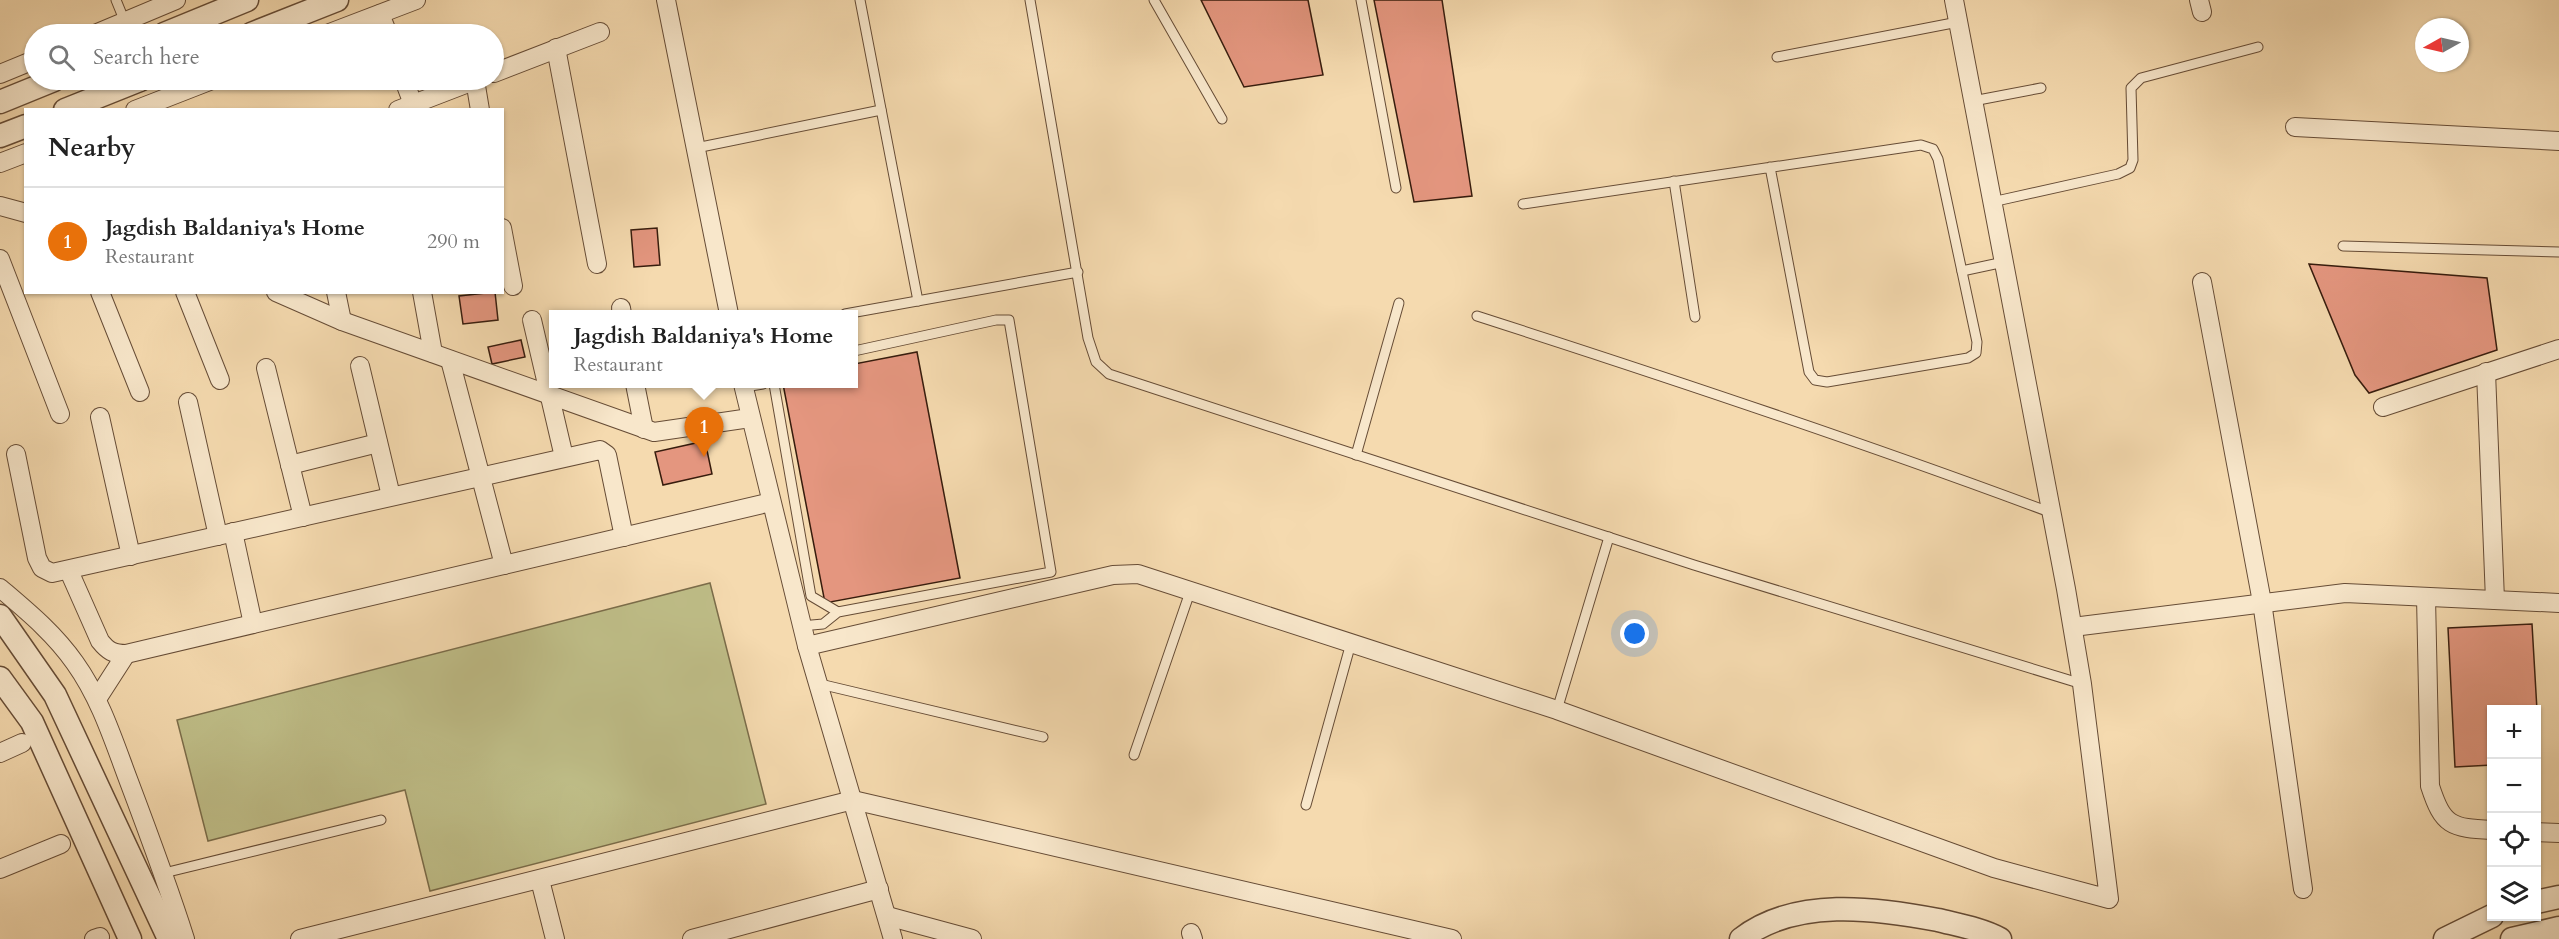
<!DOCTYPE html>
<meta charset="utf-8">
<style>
:root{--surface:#fff;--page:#f2f2f2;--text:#222;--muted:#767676;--line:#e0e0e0;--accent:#0f766e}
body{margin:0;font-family:Cardo,serif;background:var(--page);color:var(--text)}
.controls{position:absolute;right:18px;bottom:18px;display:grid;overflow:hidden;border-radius:0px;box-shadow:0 2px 4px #0004}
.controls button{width:54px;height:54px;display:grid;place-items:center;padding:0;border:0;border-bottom:2px solid var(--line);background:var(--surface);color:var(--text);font:30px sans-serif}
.compass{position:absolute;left:2415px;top:18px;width:54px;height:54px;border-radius:50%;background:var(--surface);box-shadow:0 2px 4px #0004;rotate:262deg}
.you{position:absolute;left:1635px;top:634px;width:21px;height:21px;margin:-15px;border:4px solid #fff;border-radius:50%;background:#1a73e8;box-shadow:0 0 0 9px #1a73e833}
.badge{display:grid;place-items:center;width:39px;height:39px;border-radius:50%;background:var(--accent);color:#fff;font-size:20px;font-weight:700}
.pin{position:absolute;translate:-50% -50px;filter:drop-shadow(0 2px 3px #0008)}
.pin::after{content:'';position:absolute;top:32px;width:21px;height:18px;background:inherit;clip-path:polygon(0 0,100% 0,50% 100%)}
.popup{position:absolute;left:549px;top:310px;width:309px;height:78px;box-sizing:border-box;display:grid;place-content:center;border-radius:0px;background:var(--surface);filter:drop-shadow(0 2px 4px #0005);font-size:20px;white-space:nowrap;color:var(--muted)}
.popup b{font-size:22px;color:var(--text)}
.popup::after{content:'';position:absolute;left:50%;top:100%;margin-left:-12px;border:12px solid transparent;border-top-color:var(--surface)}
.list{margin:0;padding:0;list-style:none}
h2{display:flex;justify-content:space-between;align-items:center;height:78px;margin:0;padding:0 24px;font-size:26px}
h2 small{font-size:20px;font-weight:400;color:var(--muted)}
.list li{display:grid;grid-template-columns:39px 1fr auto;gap:18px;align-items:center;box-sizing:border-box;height:108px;padding:0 24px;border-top:2px solid var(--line)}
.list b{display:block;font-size:22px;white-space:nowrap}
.list p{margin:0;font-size:20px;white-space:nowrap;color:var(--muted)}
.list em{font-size:20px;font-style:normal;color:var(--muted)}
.icon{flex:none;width:33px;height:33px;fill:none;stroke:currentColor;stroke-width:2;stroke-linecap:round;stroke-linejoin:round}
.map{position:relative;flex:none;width:2559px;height:939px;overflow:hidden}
.search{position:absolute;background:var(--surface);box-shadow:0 2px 4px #0004;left:24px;top:24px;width:480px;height:66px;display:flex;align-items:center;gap:15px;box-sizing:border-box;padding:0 21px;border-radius:33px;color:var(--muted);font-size:22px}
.panel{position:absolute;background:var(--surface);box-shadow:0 2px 4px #0004;left:24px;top:108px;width:480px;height:186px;border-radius:0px}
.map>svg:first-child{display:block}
</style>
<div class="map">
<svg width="2559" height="939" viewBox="0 0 2559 939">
<rect width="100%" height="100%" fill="#f5daaf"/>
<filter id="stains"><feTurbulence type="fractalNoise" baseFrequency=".00333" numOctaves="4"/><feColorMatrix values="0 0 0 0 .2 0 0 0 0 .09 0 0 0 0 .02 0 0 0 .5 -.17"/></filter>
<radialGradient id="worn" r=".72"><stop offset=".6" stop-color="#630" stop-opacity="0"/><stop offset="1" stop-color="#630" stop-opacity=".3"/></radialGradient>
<polygon fill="#bfbe88" stroke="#7b6d4a" stroke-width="1.5" points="710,583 766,804 430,891 405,790 208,841 177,720"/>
<g fill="#e4967f" stroke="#371c0d" stroke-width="1.5">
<polygon points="1201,0 1308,0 1323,75 1244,87"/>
<polygon points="1374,0 1442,0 1472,196 1414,202"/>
<polygon points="657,228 660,265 634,267 631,230"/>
<polygon points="2309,264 2487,278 2497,350 2369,393 2355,375"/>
<polygon points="495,292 498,320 463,324 459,296"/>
<polygon points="521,340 525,357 492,364 488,347"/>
<polygon points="917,352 960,578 825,603 783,384 854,384 854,364"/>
<polygon points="705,441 712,474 663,485 655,452"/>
<polygon points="2532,624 2540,762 2536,763 2536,710 2492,710 2492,765 2455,767 2448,628"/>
</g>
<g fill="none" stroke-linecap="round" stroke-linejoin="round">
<defs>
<g id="service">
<polyline points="116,0 125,22"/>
<polyline points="860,0 918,301"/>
<polyline points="1030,0 1088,338 1096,362 1109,374 1694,565 2082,684"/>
<polyline points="1154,0 1222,119"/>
<polyline points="1361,0 1396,188"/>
<polyline points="1777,57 1958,22"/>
<polyline points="1973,101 2041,88"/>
<polyline points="696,148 881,110"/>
<polyline points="1674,181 1695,317"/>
<polyline points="1992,202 2118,174 2130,168 2133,160 2131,88 2141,78 2258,47"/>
<polyline points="1523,204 1921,145 1933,149 1938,159 1977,342 1976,353 1968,358 1827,382 1815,380 1809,372 1770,167"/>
<polyline points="2343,246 2559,252"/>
<polyline points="1962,271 2004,262"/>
<polyline points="845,314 1078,272"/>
<path d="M 1477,316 C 1670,378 1862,442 2052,513"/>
<polyline points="774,384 811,596 838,612"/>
<polyline points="744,387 763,384"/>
<polyline points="1356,455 1399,303"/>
<polyline points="801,626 823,624 838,612 1051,572 1009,320 996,320 854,351"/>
<polyline points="820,684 1043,737"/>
<polyline points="1557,710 1609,537"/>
<polyline points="1134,755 1190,592"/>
<polyline points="1306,805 1351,643"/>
<polyline points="164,873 381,820"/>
</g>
<g id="minor">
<polyline points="666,0 729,314"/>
<polyline points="2199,0 2202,12"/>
<polyline points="380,14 388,34"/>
<polyline points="95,34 176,0"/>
<polyline points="327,34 416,0"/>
<polyline points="556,48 597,264"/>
<polyline points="494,73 600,32"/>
<polyline points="0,74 34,60"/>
<polyline points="404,80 413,104"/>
<polyline points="475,80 480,110"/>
<polyline points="135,110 212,80"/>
<polyline points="398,110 476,80"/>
<polyline points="2295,127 2559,141"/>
<polyline points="0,163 26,153"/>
<polyline points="0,206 26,213"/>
<polyline points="502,228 513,286"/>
<polyline points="0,259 60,414"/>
<polyline points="2202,282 2262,602 2303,889"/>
<polyline points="100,292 140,392"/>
<polyline points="185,292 220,380"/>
<polyline points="276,292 342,321 654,432 750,418"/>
<polyline points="336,292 342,321"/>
<polyline points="422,292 433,353"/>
<polyline points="621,308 622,314"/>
<polyline points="532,320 564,457"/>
<polyline points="450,360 504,565"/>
<polyline points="360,366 391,496"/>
<polyline points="266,368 303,517"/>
<polyline points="2486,372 2495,600"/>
<polyline points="635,384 644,429"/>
<polyline points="743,384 807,646 893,939"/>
<polyline points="188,402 218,536"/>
<polyline points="2383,407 2559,349"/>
<polyline points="100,417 131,556"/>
<polyline points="16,454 37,558 42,568 52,573 600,450 607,455 624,537"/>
<polyline points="290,465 378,443"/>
<polyline points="233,532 253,624"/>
<path d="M 69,571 L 100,641 C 108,651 113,654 126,654 L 771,502"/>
<path d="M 0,588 C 27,611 54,633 75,663 C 100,698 113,739 128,779 C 148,832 168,885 185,939"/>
<path d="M 2426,597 L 2430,786 C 2443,826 2451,828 2492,830"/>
<polyline points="2073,627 2345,593 2559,603"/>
<polyline points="807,646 1113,575 1138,574 1557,710 1994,868 2109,899 2082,684 2066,589 1954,0"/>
<polyline points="97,699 126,654"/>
<polyline points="0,753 22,743"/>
<polyline points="2536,832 2559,833"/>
<polyline points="0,869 61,844"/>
<polyline points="540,880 555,939"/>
<polyline points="887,916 972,939"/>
<polyline points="1191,933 1193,939"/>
<polyline points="94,939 100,937"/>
<polyline points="300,939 853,800 1452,939"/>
<polyline points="692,939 879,889"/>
</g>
<g id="tertiary">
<polyline points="164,34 247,0"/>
<polyline points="251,34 337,0"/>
<polyline points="0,102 54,80"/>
<polyline points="65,110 140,80"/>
<polyline points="0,136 26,126"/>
<polyline points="0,616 55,695 169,939"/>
<polyline points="0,678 32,722 130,939"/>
<polyline points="2536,902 2559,897"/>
<path d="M 1741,939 C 1795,897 1876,908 1938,920 C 1958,925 1982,929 2000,939"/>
<polyline points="2445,939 2492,916"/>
<polyline points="2512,939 2559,928"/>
</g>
</defs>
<use href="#service" stroke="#664c36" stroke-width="11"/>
<use href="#minor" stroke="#664c36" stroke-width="20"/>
<use href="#tertiary" stroke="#664c36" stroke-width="25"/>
<use href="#service" stroke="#f8e7cb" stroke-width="9"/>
<use href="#minor" stroke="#f8e7cb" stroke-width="18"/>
<use href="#tertiary" stroke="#f8e7cb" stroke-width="22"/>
</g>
<rect width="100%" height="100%" filter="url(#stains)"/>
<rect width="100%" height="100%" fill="url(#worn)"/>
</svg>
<div class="controls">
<button>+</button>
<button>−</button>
<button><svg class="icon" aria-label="locate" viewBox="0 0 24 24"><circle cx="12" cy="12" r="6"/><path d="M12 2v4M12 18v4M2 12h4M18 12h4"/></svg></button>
<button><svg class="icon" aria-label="layers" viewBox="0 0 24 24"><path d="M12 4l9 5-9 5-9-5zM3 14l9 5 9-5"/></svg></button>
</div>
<svg class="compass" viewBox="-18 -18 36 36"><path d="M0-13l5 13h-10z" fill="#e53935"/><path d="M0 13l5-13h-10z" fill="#767676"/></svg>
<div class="you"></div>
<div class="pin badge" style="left:704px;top:457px;background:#e8710a">1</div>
<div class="popup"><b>Jagdish Baldaniya's Home</b>Restaurant</div>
<div class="search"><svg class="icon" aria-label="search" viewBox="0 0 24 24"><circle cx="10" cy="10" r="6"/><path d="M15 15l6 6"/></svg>Search here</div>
<section class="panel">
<h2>Nearby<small></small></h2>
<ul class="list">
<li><span class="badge" style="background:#e8710a">1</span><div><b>Jagdish Baldaniya's Home</b><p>Restaurant</p></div><em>290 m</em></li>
</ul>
</section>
</div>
